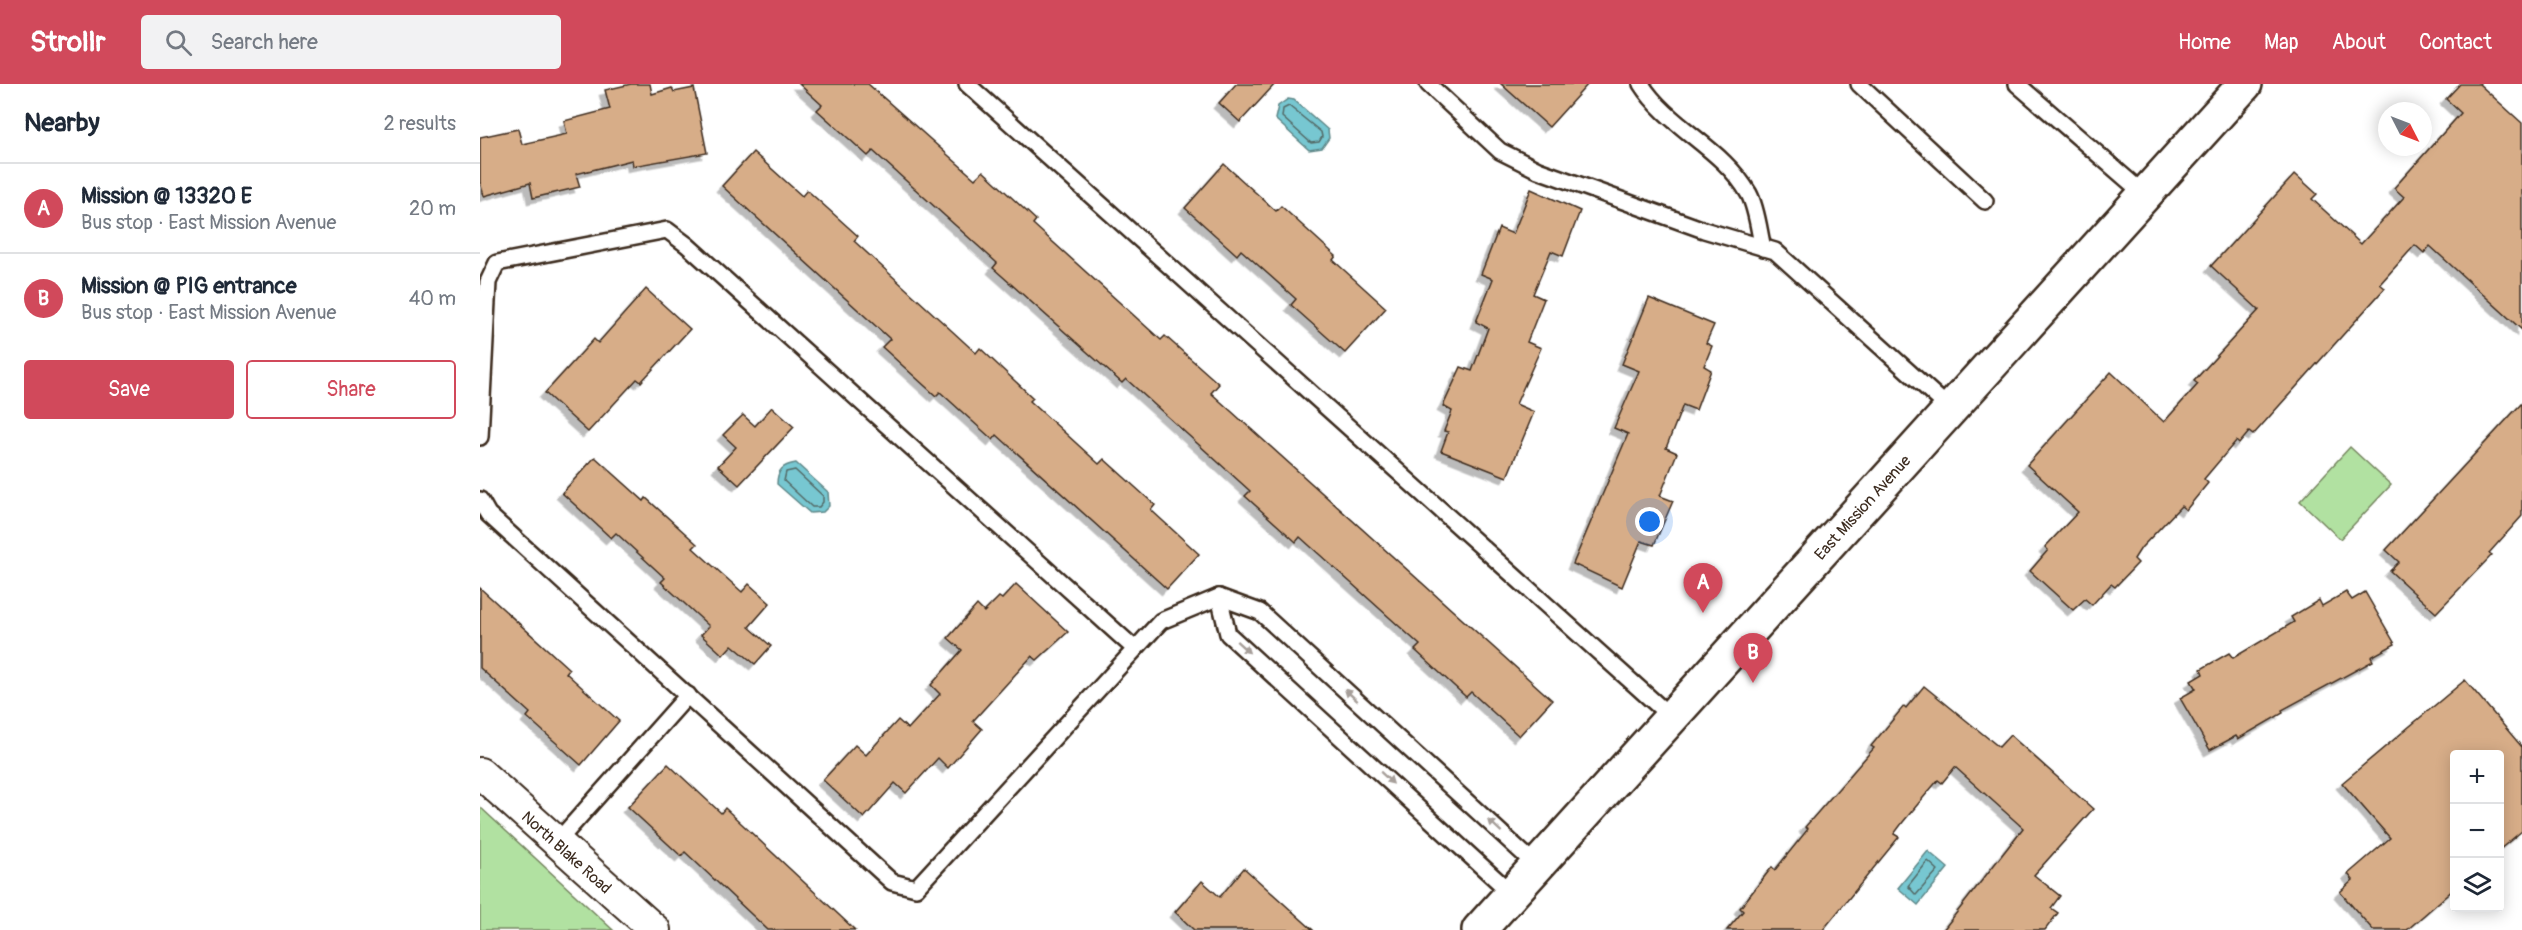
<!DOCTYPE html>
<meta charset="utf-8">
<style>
:root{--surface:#fff;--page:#f2f2f3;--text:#1f2937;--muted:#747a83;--line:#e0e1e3;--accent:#d1495b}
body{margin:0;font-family:Pangolin,sans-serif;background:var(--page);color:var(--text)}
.controls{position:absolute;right:18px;bottom:18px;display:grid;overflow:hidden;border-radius:6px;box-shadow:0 3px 15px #0003}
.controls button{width:54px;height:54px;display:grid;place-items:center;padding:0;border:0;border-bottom:2px solid var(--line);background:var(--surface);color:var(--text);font:30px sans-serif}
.compass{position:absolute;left:1898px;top:18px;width:54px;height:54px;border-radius:50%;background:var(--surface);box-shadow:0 3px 15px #0003;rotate:132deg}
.you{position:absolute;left:1170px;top:438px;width:21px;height:21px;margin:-15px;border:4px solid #fff;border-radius:50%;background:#1a73e8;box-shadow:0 0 0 9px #1a73e833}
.badge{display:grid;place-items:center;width:39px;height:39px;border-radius:50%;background:var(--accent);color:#fff;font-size:20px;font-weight:700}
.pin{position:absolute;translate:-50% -50px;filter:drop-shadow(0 2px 3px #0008)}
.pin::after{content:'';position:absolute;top:32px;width:21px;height:18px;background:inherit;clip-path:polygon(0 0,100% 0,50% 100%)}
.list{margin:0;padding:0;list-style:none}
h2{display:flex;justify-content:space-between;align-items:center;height:78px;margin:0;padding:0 24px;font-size:26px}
h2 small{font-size:20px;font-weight:400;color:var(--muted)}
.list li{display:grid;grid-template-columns:39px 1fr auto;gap:18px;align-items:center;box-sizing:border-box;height:90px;padding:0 24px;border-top:2px solid var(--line)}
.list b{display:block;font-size:22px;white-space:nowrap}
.list p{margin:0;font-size:20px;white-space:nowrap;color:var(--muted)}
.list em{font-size:20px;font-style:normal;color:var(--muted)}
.actions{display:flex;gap:12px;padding:18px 24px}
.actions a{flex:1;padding:14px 0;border:2px solid var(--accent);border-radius:6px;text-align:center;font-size:21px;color:var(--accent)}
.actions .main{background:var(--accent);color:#fff}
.icon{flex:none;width:33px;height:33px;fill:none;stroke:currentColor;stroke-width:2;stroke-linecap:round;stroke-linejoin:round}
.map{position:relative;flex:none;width:2042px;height:846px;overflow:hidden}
header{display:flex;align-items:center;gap:36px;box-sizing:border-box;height:84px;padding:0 30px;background:var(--accent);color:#fff}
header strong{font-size:28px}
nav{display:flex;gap:33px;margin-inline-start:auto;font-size:21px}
.search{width:420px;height:54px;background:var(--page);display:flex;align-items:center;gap:15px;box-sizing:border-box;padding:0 21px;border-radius:6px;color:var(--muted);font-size:22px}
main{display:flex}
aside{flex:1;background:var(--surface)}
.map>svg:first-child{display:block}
</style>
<header>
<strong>Strollr</strong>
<div class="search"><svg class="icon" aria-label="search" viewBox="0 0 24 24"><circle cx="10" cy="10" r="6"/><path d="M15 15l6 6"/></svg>Search here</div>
<nav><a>Home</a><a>Map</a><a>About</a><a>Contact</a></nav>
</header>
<main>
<aside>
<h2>Nearby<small>2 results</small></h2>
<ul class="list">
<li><span class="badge">A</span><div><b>Mission @ 13320 E</b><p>Bus stop · East Mission Avenue</p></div><em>20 m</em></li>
<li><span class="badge">B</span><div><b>Mission @ PIG entrance</b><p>Bus stop · East Mission Avenue</p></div><em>40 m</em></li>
</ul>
<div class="actions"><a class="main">Save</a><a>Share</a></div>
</aside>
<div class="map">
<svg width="2042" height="846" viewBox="0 0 2042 846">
<defs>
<filter id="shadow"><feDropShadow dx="-5.5" dy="5.5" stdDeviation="0" flood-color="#0004"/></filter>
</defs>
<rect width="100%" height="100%" fill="#fff"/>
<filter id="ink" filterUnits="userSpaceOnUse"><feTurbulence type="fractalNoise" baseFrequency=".0167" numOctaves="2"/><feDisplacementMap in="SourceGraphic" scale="12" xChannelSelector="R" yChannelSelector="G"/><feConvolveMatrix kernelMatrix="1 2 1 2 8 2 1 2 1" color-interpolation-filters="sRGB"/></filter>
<g filter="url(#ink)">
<g fill="#b1e1a1" stroke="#768660" stroke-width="1.5">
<polygon points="1870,363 1911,401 1860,455 1820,417"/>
<polygon points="0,723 133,846 0,846"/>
</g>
<g fill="#77c7d1" stroke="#5f8889" stroke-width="1.5">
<polygon points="808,15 814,16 848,46 849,54 842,64 829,66 795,35 798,22"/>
<path d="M 316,379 L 348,408 L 349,422 L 343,428 L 330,429 L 297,400 C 297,386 303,381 316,379 Z"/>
<polygon points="1448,767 1468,784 1438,821 1418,804"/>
</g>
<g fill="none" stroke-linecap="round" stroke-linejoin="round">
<g stroke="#536966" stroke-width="1.5">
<polygon points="809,22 841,48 842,53 839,58 831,59 802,33 803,25"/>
<polygon points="315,386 343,412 343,418 339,423 332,423 304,397 306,388"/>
<polygon points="1448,777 1458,786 1436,811 1428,802"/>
</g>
</g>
<g fill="#d7ad88" stroke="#3b2a1e" stroke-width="1.5" filter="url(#shadow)">
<polygon points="151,0 170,0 172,10 192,4 194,8 214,4 227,69 153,82 152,76 96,90 100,103 53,114 50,99 4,112 0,98 0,53 38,45 42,60 87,50 84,37 130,25 125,6"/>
<polygon points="319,0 388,0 495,95 503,87 556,136 553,140 681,256 685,252 739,300 731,309 1072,616 1039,652 991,608 986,613 935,566 940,561 820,453 816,458 765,412 770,407 646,295 642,299 513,184 517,179 393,67 388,72 337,26 342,21"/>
<polygon points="756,0 795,0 760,38 739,19"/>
<polygon points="1021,0 1108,0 1069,43"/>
<polygon points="1980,0 1999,0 2042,39 2042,246 1950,162 1944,169 1935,161 1900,200 1905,204 1773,351 1769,348 1759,360 1756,357 1724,395 1728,399 1706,426 1701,422 1661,464 1654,475 1658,479 1635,503 1631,500 1612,521 1605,515 1593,526 1550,487 1568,466 1565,463 1598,428 1547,381 1631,288 1684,338 1718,300 1714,297 1779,226 1731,182 1815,90 1837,110 1832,115 1881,160 1924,113 1914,104 1981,29 1966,15"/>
<polygon points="273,68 322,112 327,106 378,152 374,157 496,269 500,264 553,314 550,317 619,380 624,375 675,421 671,426 719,470 687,505 517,351 513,356 460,308 456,312 402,263 410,255 242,102"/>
<polygon points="744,80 796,127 801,122 856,172 853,176 906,224 865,269 811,221 816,215 761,166 757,171 705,124"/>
<polygon points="1051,105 1100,127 1083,172 1071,167 1053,210 1064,215 1047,258 1061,264 1036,320 1054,328 1027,393 961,367 968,348 964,347 972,327 963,322 981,283 992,287 1008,244 996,238 1013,195 1001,190 1019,144 1033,150"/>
<polygon points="166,205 210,245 161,298 157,295 108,348 65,309 114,255 118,259"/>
<polygon points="1169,214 1234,241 1226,259 1232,262 1224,282 1231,286 1216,326 1203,321 1186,364 1197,369 1180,412 1193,417 1174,461 1161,457 1142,503 1093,480 1148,350 1134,344 1159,287 1142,280"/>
<polygon points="2042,319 2042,432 2009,469 2012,471 1956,529 1910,487 1919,478 1906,466"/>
<polygon points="292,323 314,343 259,401 238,382 256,363 243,351 263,331 275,342"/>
<polygon points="115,373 164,417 166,414 217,460 213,464 262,508 269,500 290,519 269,543 291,562 275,580 252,561 243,571 221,551 229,542 181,498 185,494 136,449 131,454 82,409"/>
<polygon points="536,500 588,548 557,576 552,572 493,637 502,645 468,684 458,674 426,709 415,699 384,734 343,696 375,661 386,671 418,636 428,645 460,610 451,601 482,566 468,554 497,521 504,528 519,513 522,515"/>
<polygon points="0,504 89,585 86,589 139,637 101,681 47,633 50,629 0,584"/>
<polygon points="1866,508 1872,516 1885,508 1915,560 1891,573 1893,577 1802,626 1803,629 1758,655 1756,652 1730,666 1700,614 1716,605 1711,597 1723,590 1721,585 1749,569 1753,574 1814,538 1811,533 1839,516 1842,522"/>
<polygon points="1985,596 2042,663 2042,747 2019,766 2019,670 1974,670 1974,805 1927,846 1893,846 1860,808 1873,796 1868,790 1910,754 1862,699"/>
<polygon points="1444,602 1519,663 1530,651 1613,725 1554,791 1580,812 1571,824 1578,829 1565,846 1463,846 1543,744 1475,683 1462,699 1458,696 1423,738 1414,750 1419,753 1343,846 1247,846 1263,827 1260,824 1292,783 1295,786 1328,745 1325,743 1394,664 1391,662 1424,622 1426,624"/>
<polygon points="188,680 241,729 245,724 375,846 288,846 205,768 201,772 148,723"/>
<polygon points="764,784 833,846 714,846 695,828 722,797 740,813"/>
</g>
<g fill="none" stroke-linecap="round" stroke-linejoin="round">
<defs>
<g id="lane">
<polyline points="487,0 1192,634"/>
<polyline points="948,0 1020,67 1058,86 1224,146 1295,167 1471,326"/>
<path d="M 1161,0 C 1189,44 1243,64 1269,110 C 1277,125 1279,148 1283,164"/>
<polyline points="1379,0 1505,117"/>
<polyline points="1537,0 1665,111"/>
<polyline points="0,353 8,198 17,179 187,146 207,161 655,565"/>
<polyline points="0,416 8,430 412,798 436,804 681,537 739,513 780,528 1057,782"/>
<polyline points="739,513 748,550 1032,810"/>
<polyline points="77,758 208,611"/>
</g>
<polyline id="street" points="0,689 175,846"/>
<polyline id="secondary" points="999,846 1765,0"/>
</defs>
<use href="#lane" stroke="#3b2a1e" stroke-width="20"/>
<use href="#street" stroke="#3b2a1e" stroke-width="34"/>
<use href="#secondary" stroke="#3b2a1e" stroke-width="38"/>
<use href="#lane" stroke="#fff" stroke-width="15"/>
<use href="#street" stroke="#fff" stroke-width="30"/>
<use href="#secondary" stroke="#fff" stroke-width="33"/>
</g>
<defs><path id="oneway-solid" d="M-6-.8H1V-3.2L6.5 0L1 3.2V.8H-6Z" transform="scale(1.5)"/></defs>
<g fill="#a79f9a">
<use href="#oneway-solid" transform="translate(763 563) rotate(42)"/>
<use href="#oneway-solid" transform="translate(871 611) rotate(-138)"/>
<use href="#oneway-solid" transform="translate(907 694) rotate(43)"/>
<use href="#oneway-solid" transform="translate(1015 742) rotate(-137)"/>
</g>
</g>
<g text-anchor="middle" stroke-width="6" stroke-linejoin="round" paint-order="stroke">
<g font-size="16" fill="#3b2a1e" stroke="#fff">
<text transform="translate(1382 423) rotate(-48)" y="6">East Mission Avenue</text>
<text transform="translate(87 768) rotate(42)" y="6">North Blake Road</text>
</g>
</g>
</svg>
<div class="controls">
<button>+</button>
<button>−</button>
<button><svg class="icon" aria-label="layers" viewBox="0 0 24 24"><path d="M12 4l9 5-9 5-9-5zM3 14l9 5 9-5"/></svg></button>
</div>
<svg class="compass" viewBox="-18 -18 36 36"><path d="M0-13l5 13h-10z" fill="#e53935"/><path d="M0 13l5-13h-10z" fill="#747a83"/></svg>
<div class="you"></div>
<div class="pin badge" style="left:1223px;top:529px">A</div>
<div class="pin badge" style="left:1273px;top:599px">B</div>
</div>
</main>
